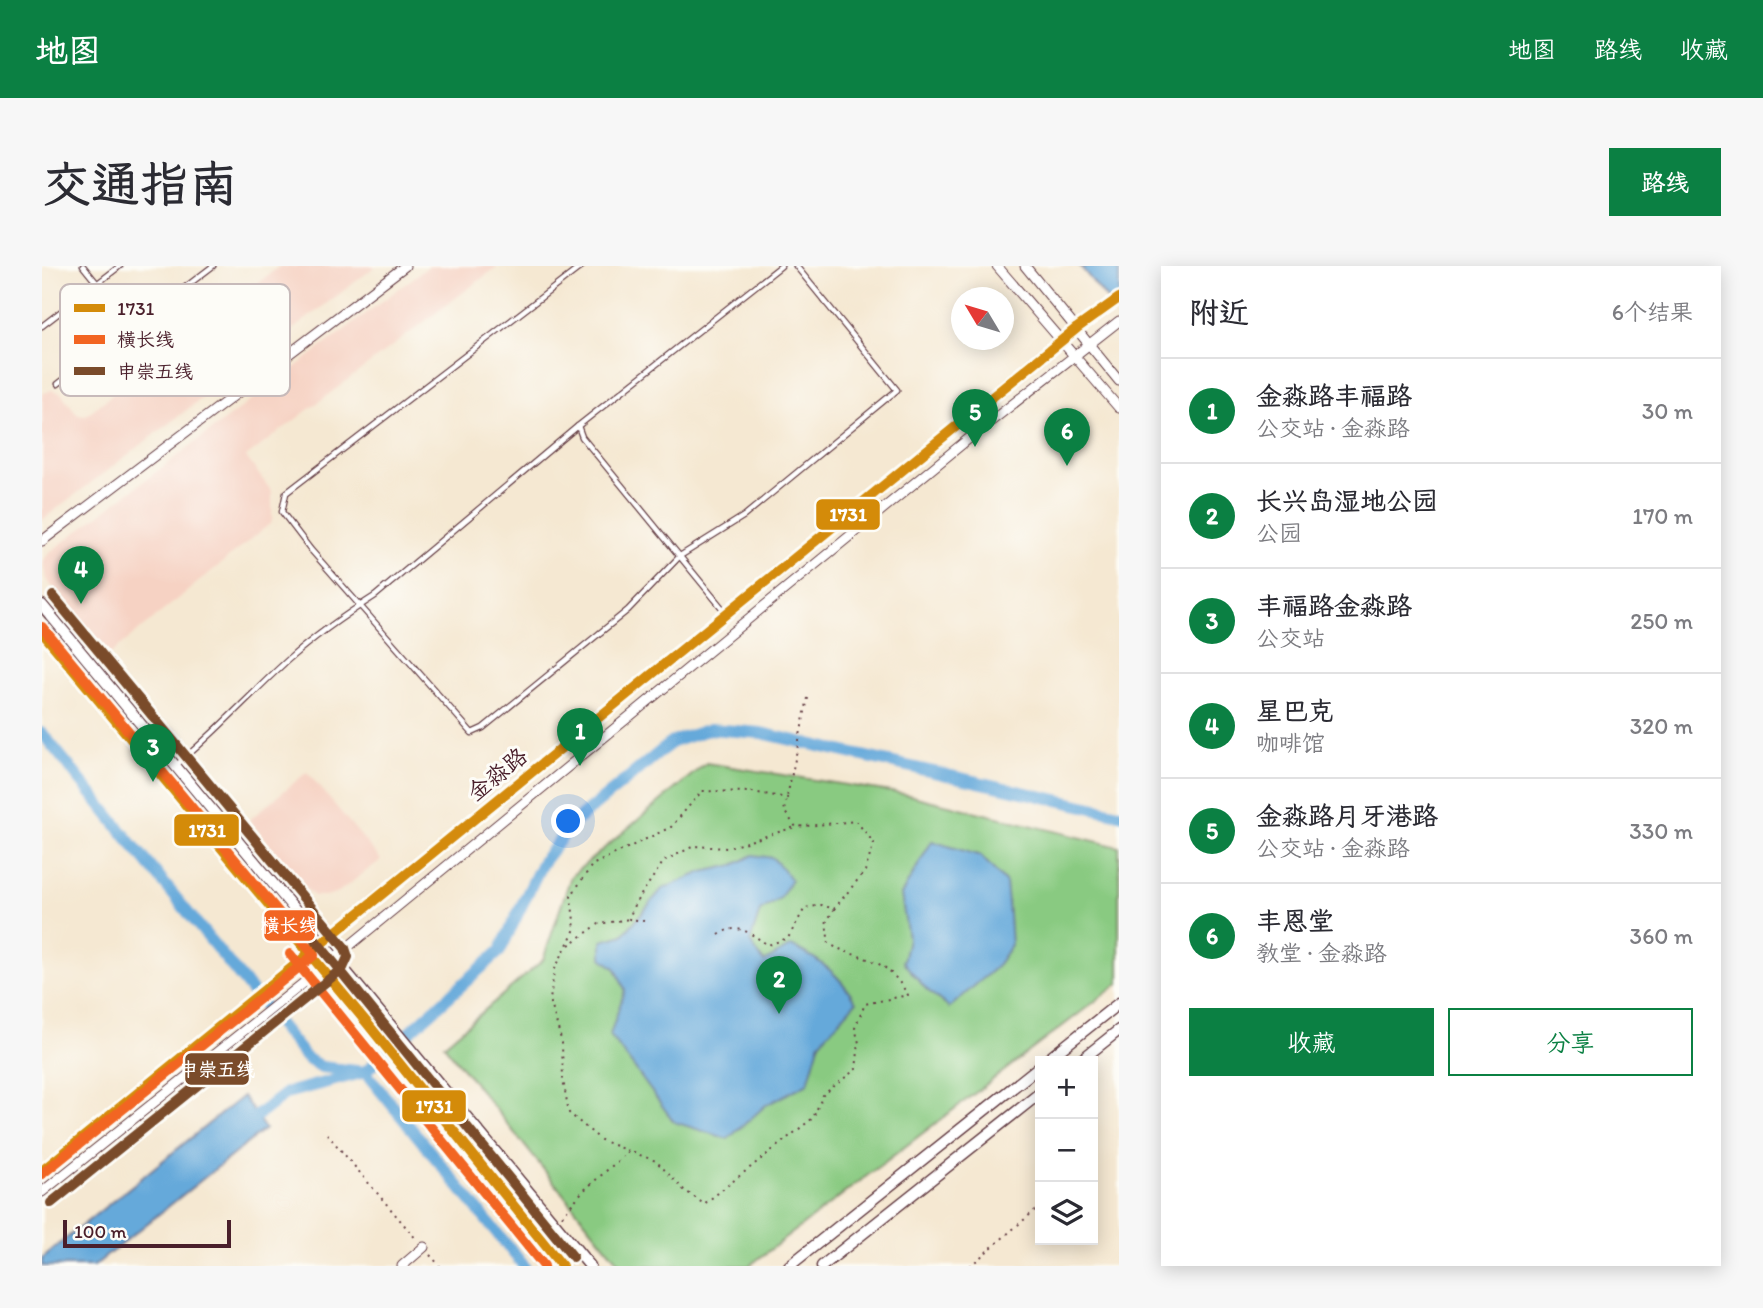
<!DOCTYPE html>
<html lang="zh">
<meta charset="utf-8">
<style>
:root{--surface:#fff;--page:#f7f7f7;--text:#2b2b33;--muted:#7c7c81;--line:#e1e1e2;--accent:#0b8043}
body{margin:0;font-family:Itim,"LXGW WenKai TC",sans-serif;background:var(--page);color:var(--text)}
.controls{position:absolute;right:21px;bottom:21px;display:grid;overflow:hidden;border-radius:0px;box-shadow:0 4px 18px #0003}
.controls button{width:63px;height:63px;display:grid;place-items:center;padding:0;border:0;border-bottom:2px solid var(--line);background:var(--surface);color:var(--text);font:35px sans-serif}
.compass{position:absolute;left:909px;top:21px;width:63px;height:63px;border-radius:50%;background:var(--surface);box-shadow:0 4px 18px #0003;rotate:308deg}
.scale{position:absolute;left:21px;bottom:18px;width:168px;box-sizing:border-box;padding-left:7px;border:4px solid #4a1f2b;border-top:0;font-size:19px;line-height:24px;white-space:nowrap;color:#4a1f2b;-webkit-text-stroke:5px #fdfcf7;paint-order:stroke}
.you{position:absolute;left:527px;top:556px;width:24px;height:24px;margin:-18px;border:5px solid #fff;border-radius:50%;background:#1a73e8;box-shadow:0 0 0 10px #1a73e833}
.badge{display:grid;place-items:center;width:46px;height:46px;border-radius:50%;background:var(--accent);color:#fff;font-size:23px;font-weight:700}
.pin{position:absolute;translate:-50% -58px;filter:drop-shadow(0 2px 4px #0008)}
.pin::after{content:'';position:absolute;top:37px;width:24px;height:21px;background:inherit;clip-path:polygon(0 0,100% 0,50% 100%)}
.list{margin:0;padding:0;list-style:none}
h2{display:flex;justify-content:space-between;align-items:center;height:91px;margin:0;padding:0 28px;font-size:30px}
h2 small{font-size:23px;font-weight:400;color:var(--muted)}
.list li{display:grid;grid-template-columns:46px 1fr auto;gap:21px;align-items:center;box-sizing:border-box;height:105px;padding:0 28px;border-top:2px solid var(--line)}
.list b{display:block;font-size:26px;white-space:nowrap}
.list p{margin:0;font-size:23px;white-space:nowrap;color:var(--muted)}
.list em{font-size:23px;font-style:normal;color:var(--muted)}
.actions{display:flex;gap:14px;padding:21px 28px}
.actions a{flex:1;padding:16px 0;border:2px solid var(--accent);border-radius:0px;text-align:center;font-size:24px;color:var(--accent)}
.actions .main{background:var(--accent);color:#fff}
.icon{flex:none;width:38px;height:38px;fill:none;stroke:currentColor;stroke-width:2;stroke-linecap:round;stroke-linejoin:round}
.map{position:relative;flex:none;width:1077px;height:1000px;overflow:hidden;border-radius:0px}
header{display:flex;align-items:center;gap:42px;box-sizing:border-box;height:98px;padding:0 35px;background:var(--accent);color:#fff}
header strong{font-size:33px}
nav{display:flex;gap:38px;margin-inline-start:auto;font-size:24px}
.intro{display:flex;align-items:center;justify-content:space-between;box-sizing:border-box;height:168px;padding:0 42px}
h1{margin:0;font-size:49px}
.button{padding:18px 32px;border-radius:0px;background:var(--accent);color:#fff;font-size:24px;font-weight:700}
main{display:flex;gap:42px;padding:0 42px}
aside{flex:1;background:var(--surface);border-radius:0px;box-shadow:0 4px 18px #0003}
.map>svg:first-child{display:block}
</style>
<header>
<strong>地图</strong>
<nav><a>地图</a><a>路线</a><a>收藏</a></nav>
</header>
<div class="intro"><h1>交通指南</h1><a class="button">路线</a></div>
<main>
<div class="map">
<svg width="1077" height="1000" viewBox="0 0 1077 1000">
<rect width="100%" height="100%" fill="#fdfcf7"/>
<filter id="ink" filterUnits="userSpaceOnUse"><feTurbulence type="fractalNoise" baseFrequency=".0143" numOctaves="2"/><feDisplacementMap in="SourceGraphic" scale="14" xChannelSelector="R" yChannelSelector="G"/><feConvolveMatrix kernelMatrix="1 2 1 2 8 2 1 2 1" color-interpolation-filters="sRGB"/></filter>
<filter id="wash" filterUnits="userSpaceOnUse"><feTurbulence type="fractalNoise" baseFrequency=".00686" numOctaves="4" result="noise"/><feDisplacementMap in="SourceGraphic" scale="28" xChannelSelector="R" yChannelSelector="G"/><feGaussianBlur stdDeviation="1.57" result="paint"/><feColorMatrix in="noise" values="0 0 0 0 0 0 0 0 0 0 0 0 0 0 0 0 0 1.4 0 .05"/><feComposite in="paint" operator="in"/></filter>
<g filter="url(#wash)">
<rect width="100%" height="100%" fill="#f5e8d2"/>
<g fill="#f6d2c3">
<polygon points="238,0 334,0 0,254 0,128 10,124 19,127 35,148 44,149"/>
<polygon points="387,0 456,0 204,191 230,226 230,256 67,389 4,313 1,295 8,286"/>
<polygon points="265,506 339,594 295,627 283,630 272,630 263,622 207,554"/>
</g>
<polygon fill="#89ca81" stroke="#6a7456" stroke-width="2" points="664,497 862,528 1077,581 1077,717 707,1000 579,1000 402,779 501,694 529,610"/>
<g fill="#65a9da" stroke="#586482" stroke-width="2">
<polygon points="1038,0 1077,0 1077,48"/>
<polygon points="890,575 939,590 964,617 967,648 969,679 954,701 907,742 884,723 861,696 866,672 859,629"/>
<path d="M 711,589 L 731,592 L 749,613 L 738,633 L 718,645 L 708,676 L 722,696 L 749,680 C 778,693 797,708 814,736 L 778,776 L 766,817 L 724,839 L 686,873 L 632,856 L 568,769 L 583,724 L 574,703 L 560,692 L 560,675 L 581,669 L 620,623 L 660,606 L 692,599 Z"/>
<polygon points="201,830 223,863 52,1000 0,1000 0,992"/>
</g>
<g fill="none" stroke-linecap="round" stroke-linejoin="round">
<g stroke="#65a9da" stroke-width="12">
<polyline points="0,467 264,792 279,801 323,806 482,1000"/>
<polyline points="203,859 244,827 323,806 458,685 500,597 530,558 630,476 668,463 719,467 1077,548"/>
</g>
</g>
</g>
<g filter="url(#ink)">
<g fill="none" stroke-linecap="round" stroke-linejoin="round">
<defs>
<g id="service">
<polyline points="41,0 91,62"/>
<polyline points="540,0 244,227 240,246 269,284 430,467 441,462 586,344 638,290 702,250 855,124 754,0"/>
<polyline points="0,60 78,0"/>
<polyline points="16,118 171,0"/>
<polyline points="536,160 540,171 685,348"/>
<path d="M 133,500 C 174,467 208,428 247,393 C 274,369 303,349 333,330 L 536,160 L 739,0"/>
</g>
<g id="minor">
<polyline points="955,0 1077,142"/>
<polyline points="983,0 1077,115"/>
<polyline points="0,275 363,0"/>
<polyline points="0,905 1035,62 1077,32"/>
<polyline points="0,926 279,703 925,174 1077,55"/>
<polyline points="360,1000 382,981"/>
</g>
<g id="tertiary">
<polyline points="0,339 548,1000"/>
<polyline points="0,366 325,757 520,1000"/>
<polyline points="1004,795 1077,737"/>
<polyline points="1038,795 1077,764"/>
<polyline points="747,1000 998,800"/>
<polyline points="780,1000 998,827"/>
</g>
</defs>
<use href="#service" stroke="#643d44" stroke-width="7"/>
<use href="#minor" stroke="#643d44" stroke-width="11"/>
<use href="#tertiary" stroke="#643d44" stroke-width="13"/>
<g stroke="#643d44" stroke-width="2" stroke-dasharray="2 5" stroke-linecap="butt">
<polyline points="602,655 587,653 592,639 622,595 652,580 685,582 753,561"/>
<path d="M 677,669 C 695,655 709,668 726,679 L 746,672 L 763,642 L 780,639 L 792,643 L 823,605 L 832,577 L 814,555 L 754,561 L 742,545 L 766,432"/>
<polyline points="527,679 557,658 587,653"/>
<polyline points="285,868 375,974"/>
<polyline points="586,885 559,874 527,847 521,814 520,777 508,734 512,705 533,663 529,630 550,599 629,561 660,525 710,526 746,532"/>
<path d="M 520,950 L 540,926 L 587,885 L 614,895 L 642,924 L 662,938 L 771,852 L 781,829 L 814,803 L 817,777 L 813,762 L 823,738 L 866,729 C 840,687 826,698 787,678 L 784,657 L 792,643"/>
<polyline points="388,989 398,1000"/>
<polyline points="928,1000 998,940"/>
</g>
<use href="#service" stroke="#fff" stroke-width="4.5"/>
<use href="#minor" stroke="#fff" stroke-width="9"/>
<use href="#tertiary" stroke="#fff" stroke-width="10"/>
<defs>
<g id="bus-1">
<polyline points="0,366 325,757 520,1000"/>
<polyline points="0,905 1035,62 1077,32"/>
</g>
<g id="bus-2">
<polyline points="0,361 272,689 0,908"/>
<polyline points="248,688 502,1000"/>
</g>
<g id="bus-3">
<polyline points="270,670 531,991"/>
<polyline points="9,937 301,702 306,691 303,682 11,330"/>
</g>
</defs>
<use href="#bus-1" stroke="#fdfcf7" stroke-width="16"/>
<use href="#bus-2" stroke="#fdfcf7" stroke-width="16"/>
<use href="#bus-3" stroke="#fdfcf7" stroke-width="16"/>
<use href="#bus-1" stroke="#d48b09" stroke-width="10"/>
<use href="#bus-2" stroke="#f26522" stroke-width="10"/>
<use href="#bus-3" stroke="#7a4b2a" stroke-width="10"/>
</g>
</g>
<g text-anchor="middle" stroke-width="6" stroke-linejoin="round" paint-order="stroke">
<g font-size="23" fill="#4a1f2b" stroke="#fdfcf7">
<text transform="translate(455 508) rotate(-39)" y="8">金淼路</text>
</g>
</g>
<rect x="18" y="18" width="230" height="112" rx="10" fill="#fdfcf7" stroke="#c7baba" stroke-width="2"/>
<rect x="32" y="38" width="31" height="8" fill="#d48b09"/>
<rect x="32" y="69" width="31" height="9" fill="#f26522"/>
<rect x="32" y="101" width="31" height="8" fill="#7a4b2a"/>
<g font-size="19" fill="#4a1f2b">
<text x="75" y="49">1731</text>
<text x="75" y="80">横长线</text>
<text x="75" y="112">申崇五线</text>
</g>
<g stroke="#fdfcf7" stroke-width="2.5">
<rect x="773" y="232" width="66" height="33" rx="7" fill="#d48b09"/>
<rect x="131" y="547" width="67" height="34" rx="7" fill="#d48b09"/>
<rect x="221" y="643" width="53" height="33" rx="7" fill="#f26522"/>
<rect x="142" y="786" width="66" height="34" rx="7" fill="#7a4b2a"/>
<rect x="359" y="823" width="66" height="34" rx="7" fill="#d48b09"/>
</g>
<g font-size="19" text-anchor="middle" font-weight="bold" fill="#fff">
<text x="806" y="255">1731</text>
<text x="165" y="571">1731</text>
<text x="247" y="666">横长线</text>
<text x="175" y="810">申崇五线</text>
<text x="392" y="847">1731</text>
</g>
</svg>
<div class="controls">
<button>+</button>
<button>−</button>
<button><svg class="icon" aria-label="layers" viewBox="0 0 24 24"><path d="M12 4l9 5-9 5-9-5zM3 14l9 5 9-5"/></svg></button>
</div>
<svg class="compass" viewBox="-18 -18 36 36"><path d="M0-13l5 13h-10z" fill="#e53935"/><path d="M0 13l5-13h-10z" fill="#7c7c81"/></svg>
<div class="scale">100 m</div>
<div class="you"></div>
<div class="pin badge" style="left:538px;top:500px">1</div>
<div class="pin badge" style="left:737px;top:748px">2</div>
<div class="pin badge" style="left:111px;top:516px">3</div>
<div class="pin badge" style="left:39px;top:338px">4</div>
<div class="pin badge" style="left:933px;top:181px">5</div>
<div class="pin badge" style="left:1025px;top:200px">6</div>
</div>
<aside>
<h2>附近<small>6个结果</small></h2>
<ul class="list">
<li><span class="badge">1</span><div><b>金淼路丰福路</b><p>公交站 · 金淼路</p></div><em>30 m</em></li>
<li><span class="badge">2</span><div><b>长兴岛湿地公园</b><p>公园</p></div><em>170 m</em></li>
<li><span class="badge">3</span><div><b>丰福路金淼路</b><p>公交站</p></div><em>250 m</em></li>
<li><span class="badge">4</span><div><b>星巴克</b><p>咖啡馆</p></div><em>320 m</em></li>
<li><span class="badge">5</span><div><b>金淼路月牙港路</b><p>公交站 · 金淼路</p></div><em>330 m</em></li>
<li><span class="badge">6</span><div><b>丰恩堂</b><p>教堂 · 金淼路</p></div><em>360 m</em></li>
</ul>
<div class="actions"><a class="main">收藏</a><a>分享</a></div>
</aside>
</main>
